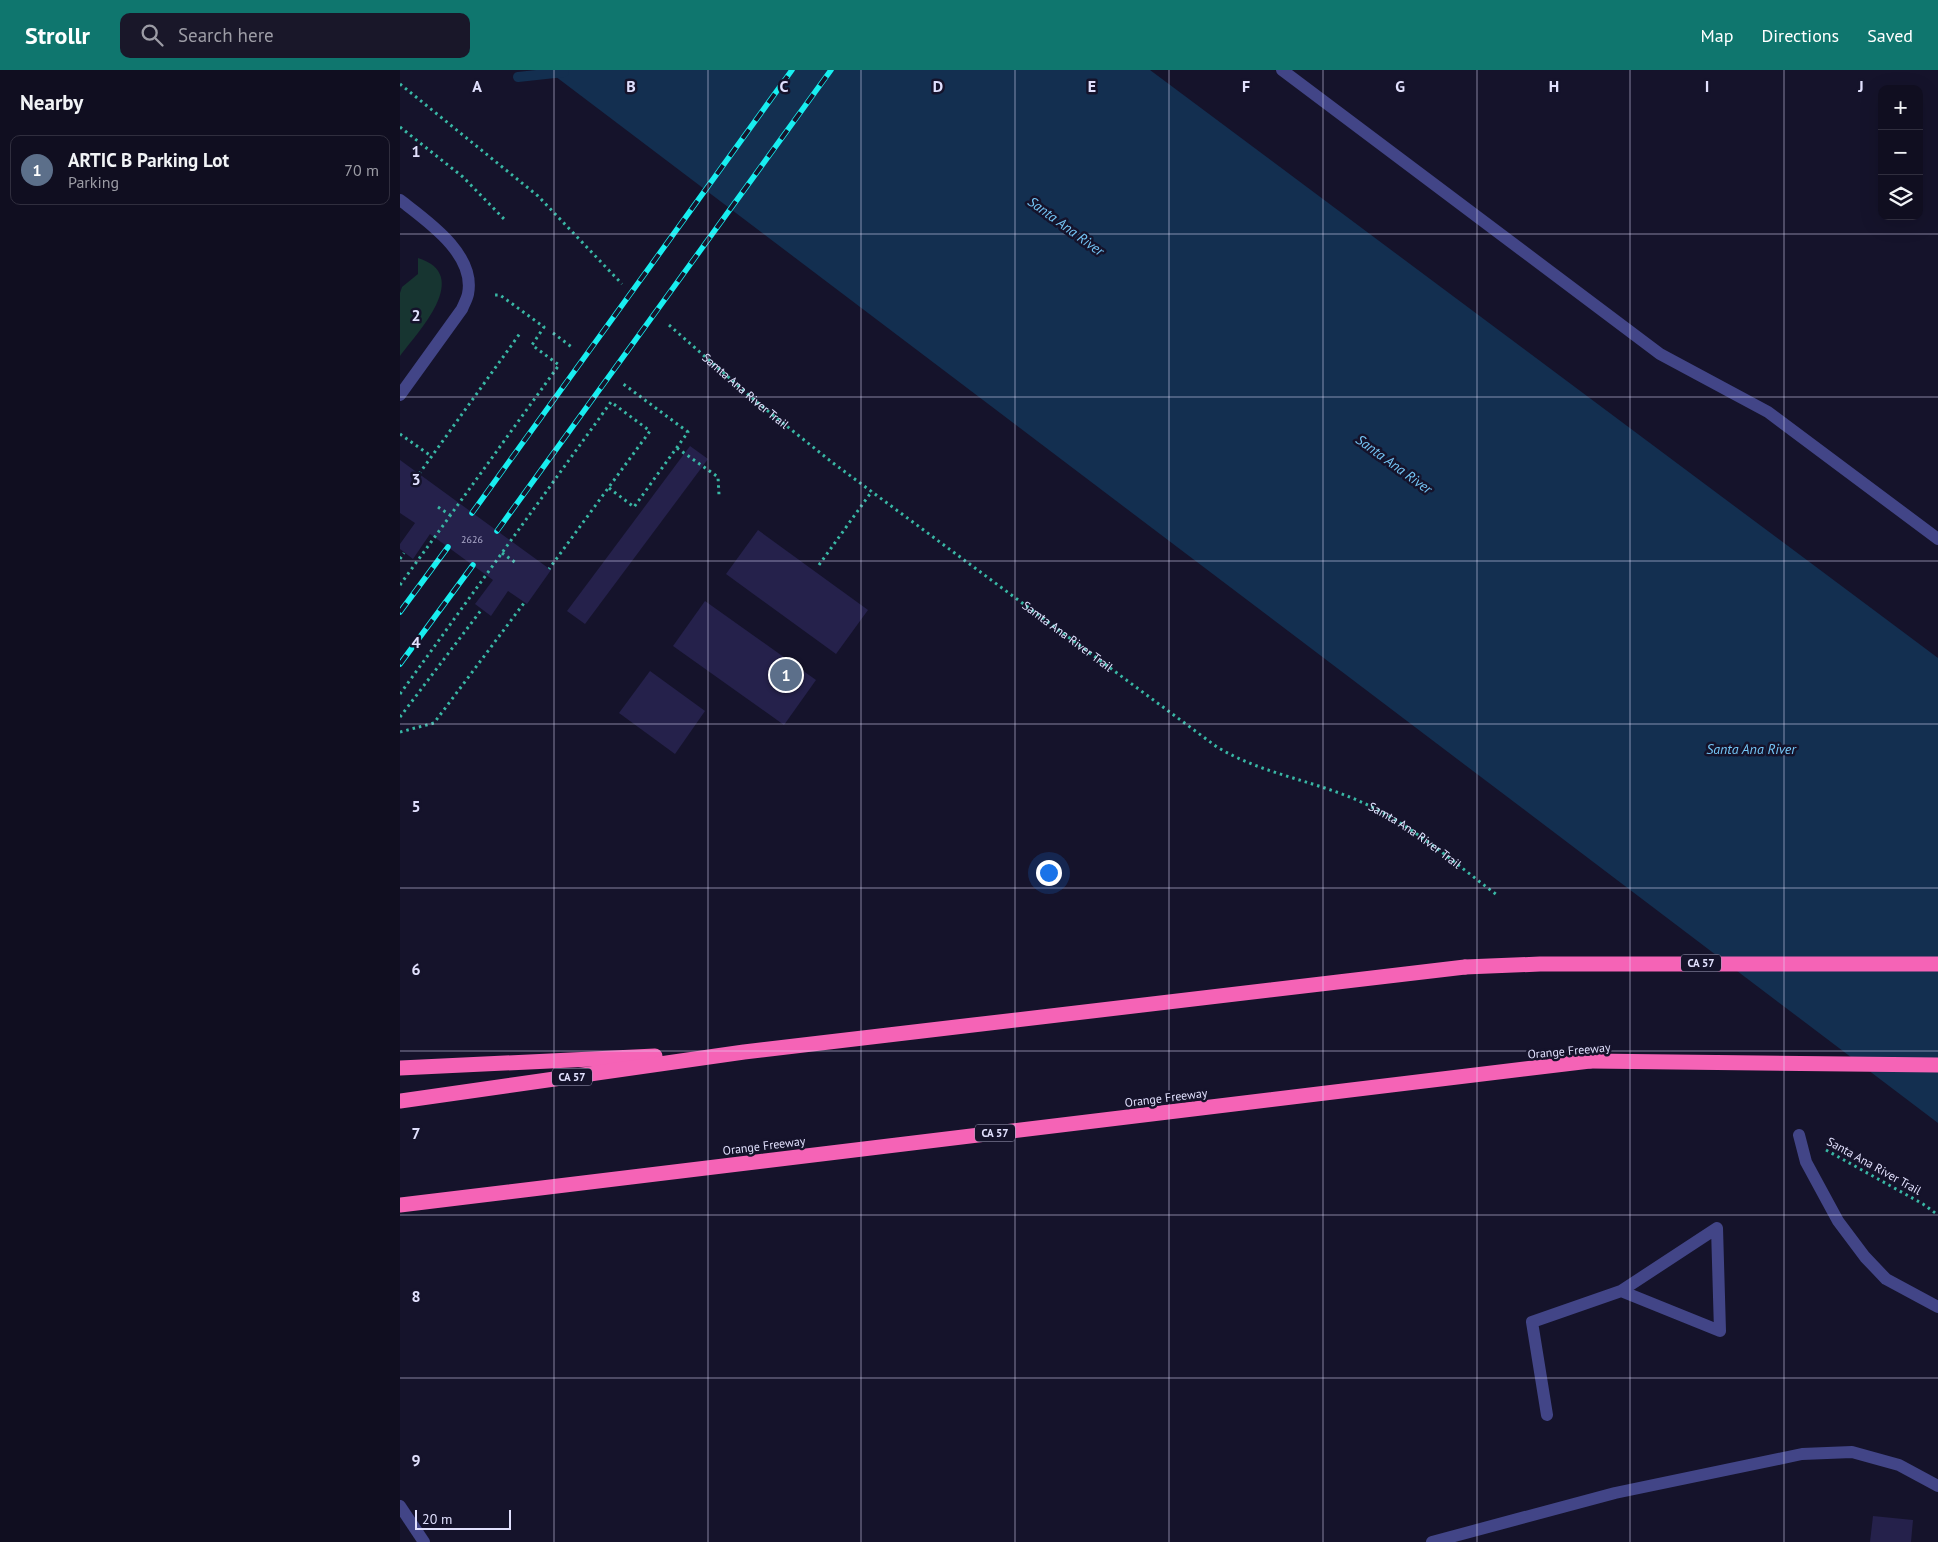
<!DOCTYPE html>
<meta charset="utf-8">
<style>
:root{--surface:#100e20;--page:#191729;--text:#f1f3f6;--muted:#9c9ca5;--line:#302e3e;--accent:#0f766e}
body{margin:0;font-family:"PT Sans",sans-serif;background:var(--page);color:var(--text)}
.controls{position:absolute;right:15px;top:15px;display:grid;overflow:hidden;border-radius:10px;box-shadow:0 5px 20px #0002}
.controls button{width:45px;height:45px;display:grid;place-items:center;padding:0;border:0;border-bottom:1px solid var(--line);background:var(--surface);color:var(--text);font:25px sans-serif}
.scale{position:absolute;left:15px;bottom:12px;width:96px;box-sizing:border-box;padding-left:5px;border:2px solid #e1e0fd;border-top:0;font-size:14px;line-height:18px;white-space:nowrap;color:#e1e0fd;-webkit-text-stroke:4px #15132b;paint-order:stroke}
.you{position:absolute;left:648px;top:802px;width:18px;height:18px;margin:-12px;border:4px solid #fff;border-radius:50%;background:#1a73e8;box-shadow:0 0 0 8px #1a73e833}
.badge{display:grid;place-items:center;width:32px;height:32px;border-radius:50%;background:var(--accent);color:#fff;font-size:16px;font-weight:700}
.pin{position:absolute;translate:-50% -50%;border:2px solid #fff;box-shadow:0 1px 5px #0006}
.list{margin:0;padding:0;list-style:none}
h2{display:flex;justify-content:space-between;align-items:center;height:65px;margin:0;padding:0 20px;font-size:21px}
h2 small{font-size:16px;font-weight:400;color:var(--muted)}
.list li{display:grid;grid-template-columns:32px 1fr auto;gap:15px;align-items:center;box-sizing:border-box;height:70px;margin:0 10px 10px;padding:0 10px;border:1px solid var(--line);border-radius:10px}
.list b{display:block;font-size:19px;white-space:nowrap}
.list p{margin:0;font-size:16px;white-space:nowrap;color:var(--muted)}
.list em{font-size:16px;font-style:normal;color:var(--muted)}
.icon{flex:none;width:28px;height:28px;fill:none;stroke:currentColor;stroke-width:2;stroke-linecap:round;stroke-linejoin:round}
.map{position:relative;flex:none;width:1538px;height:1472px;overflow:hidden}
header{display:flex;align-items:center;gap:30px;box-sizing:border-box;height:70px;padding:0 25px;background:var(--accent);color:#fff}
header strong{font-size:24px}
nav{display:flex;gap:28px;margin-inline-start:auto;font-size:18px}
.search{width:350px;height:45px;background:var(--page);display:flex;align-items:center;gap:12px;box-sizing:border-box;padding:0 18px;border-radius:10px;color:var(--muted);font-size:19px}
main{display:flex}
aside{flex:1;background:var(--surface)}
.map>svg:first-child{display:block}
</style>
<header>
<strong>Strollr</strong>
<div class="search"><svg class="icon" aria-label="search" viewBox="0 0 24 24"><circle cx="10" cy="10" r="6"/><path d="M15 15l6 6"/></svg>Search here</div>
<nav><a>Map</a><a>Directions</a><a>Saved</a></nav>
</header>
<main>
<aside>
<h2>Nearby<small></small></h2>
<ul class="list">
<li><span class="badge" style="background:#5c6f8a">1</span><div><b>ARTIC B Parking Lot</b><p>Parking</p></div><em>70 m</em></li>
</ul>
</aside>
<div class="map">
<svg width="1538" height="1472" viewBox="0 0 1538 1472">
<rect width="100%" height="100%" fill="#15132b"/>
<path fill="#173531" d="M 18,188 C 73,205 18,262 0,286 L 0,223 L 2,217 L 18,204 Z"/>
<polygon fill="#132f50" points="147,0 750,0 1538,588 1538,1053"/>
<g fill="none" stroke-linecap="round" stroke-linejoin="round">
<polyline stroke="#132f50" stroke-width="10" points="118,7 164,2"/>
</g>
<g fill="#25214b">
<polygon points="290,376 308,389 185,554 167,541"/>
<polygon points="0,390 151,500 127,534 108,521 91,546 75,534 93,510 30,464 13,489 0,479 0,474 15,453 0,443"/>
<polygon points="358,460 468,540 436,584 326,504"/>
<polygon points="305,531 416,610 384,655 273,576"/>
<polygon points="250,601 305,641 275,684 219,643"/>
<polygon points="1473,1446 1513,1450 1511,1472 1470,1472"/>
</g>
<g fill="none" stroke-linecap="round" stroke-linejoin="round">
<g stroke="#39b7a5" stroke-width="3" stroke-dasharray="2.5 4" stroke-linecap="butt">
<polyline points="0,14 138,126 222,214"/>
<polyline points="0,57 63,107 104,149"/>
<path id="s1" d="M 269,255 L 359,334 L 433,393 L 817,677 C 862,704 912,710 959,731 C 1010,753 1053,792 1097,825"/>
<polyline points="153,263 173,278"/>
<polyline points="0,364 31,386"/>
<polyline points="277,378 318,407 319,425"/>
<polyline points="19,404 121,262"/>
<polyline points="209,418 234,437 288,362 222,313"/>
<polyline points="38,437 50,445"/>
<polyline points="102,483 116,493"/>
<polyline points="0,489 4,483"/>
<polyline points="419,495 472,421"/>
<polyline points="0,515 159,295 132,275 144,257 100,225 93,225"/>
<polyline points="0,624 211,332 250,361 149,499"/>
<polyline points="0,647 82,539"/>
<polyline points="0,662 34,653 124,533"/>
<polyline points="1426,1080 1523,1134 1538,1145"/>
</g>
<g stroke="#424587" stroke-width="12">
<polyline points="882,0 1260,284 1368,342 1538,469"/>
<path d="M 0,130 C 27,151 76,184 68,224 C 67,229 64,234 62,239 L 0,325"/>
<polyline points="1399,1065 1406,1092 1438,1151 1465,1187 1486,1209 1538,1237"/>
<polyline points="1147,1345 1132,1252 1221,1221 1320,1261 1317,1158 1221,1221"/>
<polyline points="0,1436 24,1472"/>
<polyline points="1032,1472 1215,1423 1402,1384 1452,1382 1499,1395 1538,1416"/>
</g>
<g stroke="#f563b6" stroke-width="15">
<polyline points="0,998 255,986"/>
<polyline points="0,1031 344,982 1065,897"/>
<polyline points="0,1135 1190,991"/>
</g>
<defs>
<g id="rail">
<polyline points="72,443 392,0"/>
<polyline points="97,461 431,0"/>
<polyline points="0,542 48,477"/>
<polyline points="0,594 73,495"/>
</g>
</defs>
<use href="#rail" stroke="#18eef0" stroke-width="5.5"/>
<use href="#rail" stroke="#15132b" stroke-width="4" stroke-dasharray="11" stroke-linecap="butt"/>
<g stroke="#f563b6" stroke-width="15">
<polyline points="1065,897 1140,894 1538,894"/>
<polyline points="1190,991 1538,995"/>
</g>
</g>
<path fill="none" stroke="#e1e0fd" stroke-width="1" stroke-opacity="0.55" d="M 154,0 L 154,1472M 308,0 L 308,1472M 461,0 L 461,1472M 615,0 L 615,1472M 769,0 L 769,1472M 923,0 L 923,1472M 1077,0 L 1077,1472M 1230,0 L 1230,1472M 1384,0 L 1384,1472M 0,164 L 1538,164M 0,327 L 1538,327M 0,491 L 1538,491M 0,654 L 1538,654M 0,818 L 1538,818M 0,981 L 1538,981M 0,1145 L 1538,1145M 0,1308 L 1538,1308"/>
<g text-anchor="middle" stroke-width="5" stroke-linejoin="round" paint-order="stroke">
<g font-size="10" fill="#b2b0d0">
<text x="72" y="473">2626</text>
</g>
<g fill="#15132b" stroke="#a4a2be" stroke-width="1">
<rect x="1281" y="884.5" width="40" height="17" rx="4"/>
<rect x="152" y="998.5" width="40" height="17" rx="4"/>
<rect x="575" y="1054.5" width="40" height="17" rx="4"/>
</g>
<g font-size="11" font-weight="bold" fill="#e1e0fd">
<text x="1301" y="897">CA 57</text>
<text x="172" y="1011">CA 57</text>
<text x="595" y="1067">CA 57</text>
</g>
<g font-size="12" fill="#e1e0fd" stroke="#15132b">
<text dy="4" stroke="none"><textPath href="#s1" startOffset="101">Samta Ana River Trail</textPath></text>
<text dy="4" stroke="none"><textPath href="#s1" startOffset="506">Samta Ana River Trail</textPath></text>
<text dy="4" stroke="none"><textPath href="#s1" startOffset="910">Samta Ana River Trail</textPath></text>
<text transform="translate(1169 981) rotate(-5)" y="4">Orange Freeway</text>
<text transform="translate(766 1028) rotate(-7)" y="4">Orange Freeway</text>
<text transform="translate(364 1076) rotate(-7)" y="4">Orange Freeway</text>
<text transform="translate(1474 1096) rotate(29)" y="4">Santa Ana River Trail</text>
</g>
<g font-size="14" font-style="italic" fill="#75c6f6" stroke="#15132b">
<text transform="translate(666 156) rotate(36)" y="5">Santa Ana River</text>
<text transform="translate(994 394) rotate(36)" y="5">Santa Ana River</text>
<text x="1351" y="684">Santa Ana River</text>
</g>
</g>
<g font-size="16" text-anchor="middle" font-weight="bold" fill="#e1e0fd" stroke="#15132b" stroke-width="5" stroke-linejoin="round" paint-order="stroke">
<text x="77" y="22">A</text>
<text x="231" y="22">B</text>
<text x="384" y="22">C</text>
<text x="538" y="22">D</text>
<text x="692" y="22">E</text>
<text x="846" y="22">F</text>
<text x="1000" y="22">G</text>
<text x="1154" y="22">H</text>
<text x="1307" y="22">I</text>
<text x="1461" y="22">J</text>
<text x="16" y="87">1</text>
<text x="16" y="251">2</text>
<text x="16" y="415">3</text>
<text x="16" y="578">4</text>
<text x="16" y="742">5</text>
<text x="16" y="905">6</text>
<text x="16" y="1069">7</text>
<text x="16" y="1232">8</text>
<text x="16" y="1396">9</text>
</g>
</svg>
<div class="controls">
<button>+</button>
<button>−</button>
<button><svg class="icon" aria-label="layers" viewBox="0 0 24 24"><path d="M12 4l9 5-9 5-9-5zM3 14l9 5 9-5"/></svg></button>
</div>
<div class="scale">20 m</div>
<div class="you"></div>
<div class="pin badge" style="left:386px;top:605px;background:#5c6f8a">1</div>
</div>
</main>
